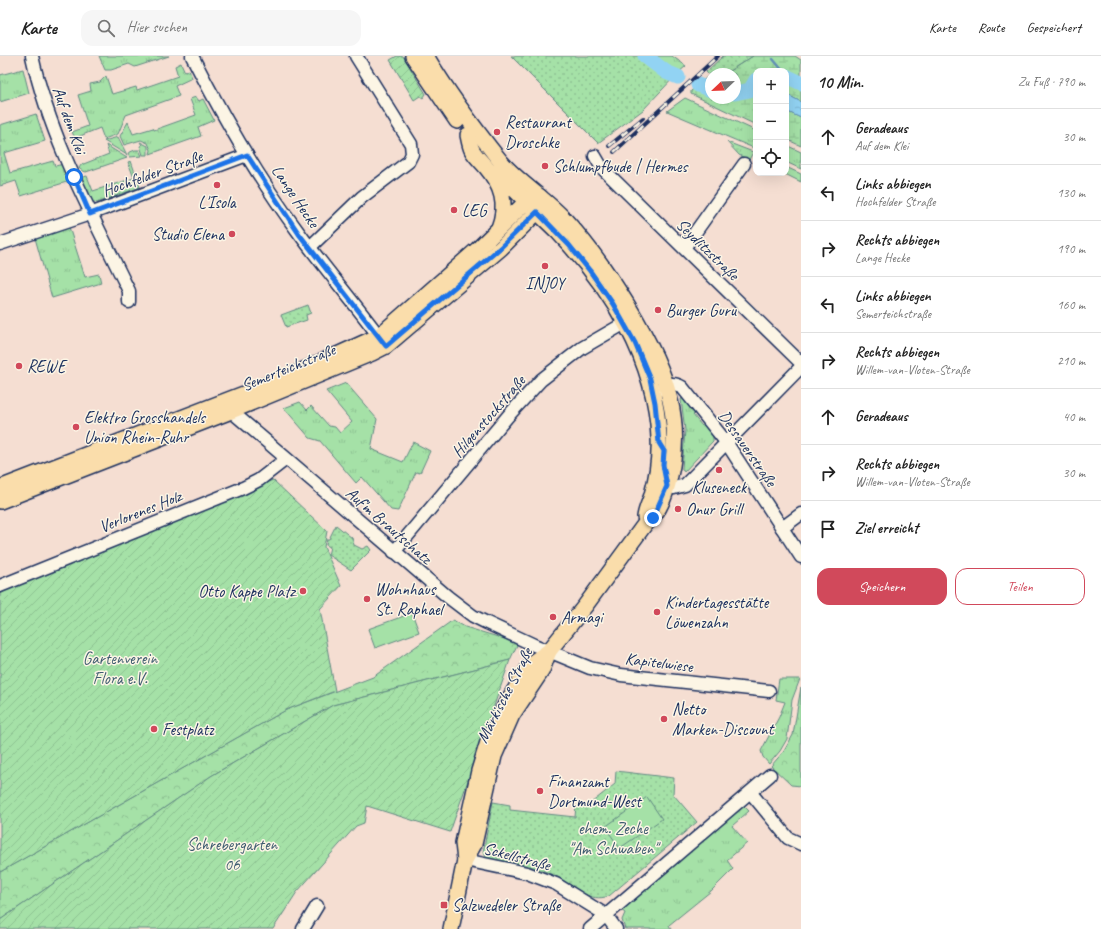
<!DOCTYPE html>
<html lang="de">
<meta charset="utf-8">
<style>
:root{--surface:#fff;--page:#f6f6f6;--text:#222;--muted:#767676;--line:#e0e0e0;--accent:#d1495b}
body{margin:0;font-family:Caveat,sans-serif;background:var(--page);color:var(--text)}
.controls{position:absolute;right:12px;top:12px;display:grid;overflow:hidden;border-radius:8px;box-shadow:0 4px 16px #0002}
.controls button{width:36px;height:36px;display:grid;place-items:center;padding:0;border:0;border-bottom:1px solid var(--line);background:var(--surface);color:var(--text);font:20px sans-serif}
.compass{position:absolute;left:705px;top:12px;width:36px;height:36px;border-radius:50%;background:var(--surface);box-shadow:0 4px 16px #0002;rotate:247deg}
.stop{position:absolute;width:12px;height:12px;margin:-9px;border:3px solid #1a73e8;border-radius:50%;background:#fff}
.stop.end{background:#1a73e8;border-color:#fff;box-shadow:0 1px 4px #0008}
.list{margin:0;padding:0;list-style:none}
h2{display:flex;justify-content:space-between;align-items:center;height:52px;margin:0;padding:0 16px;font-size:17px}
h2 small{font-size:13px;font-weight:400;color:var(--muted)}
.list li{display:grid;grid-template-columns:26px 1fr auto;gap:12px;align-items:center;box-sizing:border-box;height:56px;padding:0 16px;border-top:1px solid var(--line)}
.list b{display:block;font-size:15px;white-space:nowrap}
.list p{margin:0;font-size:13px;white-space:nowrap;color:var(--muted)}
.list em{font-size:13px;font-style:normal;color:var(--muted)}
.actions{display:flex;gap:8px;padding:12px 16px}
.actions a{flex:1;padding:9px 0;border:1px solid var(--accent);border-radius:12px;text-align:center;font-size:14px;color:var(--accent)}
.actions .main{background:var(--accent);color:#fff}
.icon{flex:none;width:22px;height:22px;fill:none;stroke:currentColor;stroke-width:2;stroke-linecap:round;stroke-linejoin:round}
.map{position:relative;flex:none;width:801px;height:873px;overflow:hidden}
header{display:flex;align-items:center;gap:24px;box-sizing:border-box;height:56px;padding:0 20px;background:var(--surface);border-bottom:1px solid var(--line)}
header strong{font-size:19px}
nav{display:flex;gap:22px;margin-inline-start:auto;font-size:14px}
.search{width:280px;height:36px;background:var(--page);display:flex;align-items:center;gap:10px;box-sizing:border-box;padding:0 14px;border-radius:12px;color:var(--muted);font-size:15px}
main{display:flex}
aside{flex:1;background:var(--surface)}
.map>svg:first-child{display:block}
</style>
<header>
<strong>Karte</strong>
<div class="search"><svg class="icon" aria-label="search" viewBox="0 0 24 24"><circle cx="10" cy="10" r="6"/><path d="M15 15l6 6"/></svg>Hier suchen</div>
<nav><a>Karte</a><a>Route</a><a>Gespeichert</a></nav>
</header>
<main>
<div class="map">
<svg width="801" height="873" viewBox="0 0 801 873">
<defs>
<pattern id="grass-tufts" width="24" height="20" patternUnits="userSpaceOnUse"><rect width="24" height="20" fill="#a5e1a7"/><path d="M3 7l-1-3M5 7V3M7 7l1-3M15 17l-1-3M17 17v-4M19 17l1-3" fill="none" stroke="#8dc192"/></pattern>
<pattern id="forest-crowns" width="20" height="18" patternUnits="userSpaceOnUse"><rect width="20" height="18" fill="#a5e1a7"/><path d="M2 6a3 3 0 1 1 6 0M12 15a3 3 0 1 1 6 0" fill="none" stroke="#8dc192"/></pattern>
<pattern id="wetland-marsh" width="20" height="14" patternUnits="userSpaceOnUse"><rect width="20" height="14" fill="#a5e1a7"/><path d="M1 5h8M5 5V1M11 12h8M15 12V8" fill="none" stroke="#8dc192"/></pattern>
<pattern id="park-dots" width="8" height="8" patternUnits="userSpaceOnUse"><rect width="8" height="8" fill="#a5e1a7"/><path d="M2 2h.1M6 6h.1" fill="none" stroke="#8dc192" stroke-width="1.8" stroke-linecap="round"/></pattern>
<pattern id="garden-furrows" width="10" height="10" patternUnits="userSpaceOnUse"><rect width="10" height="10" fill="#a5e1a7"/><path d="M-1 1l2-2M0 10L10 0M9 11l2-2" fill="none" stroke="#8dc192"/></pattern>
<pattern id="water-ripples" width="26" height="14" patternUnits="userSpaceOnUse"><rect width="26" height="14" fill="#92d3f3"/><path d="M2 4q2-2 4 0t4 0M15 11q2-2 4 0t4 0" fill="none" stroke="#7db5d3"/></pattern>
</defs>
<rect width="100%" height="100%" fill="#f5ded2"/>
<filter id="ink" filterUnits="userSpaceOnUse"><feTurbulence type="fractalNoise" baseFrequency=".025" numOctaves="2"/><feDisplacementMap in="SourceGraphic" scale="8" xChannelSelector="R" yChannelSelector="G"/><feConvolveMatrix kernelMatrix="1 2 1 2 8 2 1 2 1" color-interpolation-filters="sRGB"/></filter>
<g filter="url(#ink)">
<g fill="url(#grass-tufts)" stroke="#608882">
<polygon points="99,0 169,0 135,11 129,8 111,14 105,14"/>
<polygon points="644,0 672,0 686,10 678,17"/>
<polygon points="181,7 185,16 189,14 192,22 175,30 179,40 126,59 118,78 104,83 100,72 75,82 72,76 88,70 78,39 91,35 90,28 100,26 106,20 112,38 136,31 137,34 178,20 175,10"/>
<polygon points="23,13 29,37 0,46 0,19"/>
<polygon points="196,41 199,45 203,43 214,64 198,71 201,80 150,98 151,94 148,87 141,84 124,89 120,80 128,66 133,78 153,72 154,74 196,59 190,43"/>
<polygon points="685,42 756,75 756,93 667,55"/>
<polygon points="36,58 45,85 4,97 10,117 53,105 55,110 64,108 70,125 21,140 16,125 0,130 0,69"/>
<polygon points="118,81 127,99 104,85"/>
<polygon points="140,86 148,90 148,99 143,99 140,90 142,89"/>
<polygon points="727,86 753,96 749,104 739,99"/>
<polygon points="106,89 127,102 86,116 81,114 79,112 81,109 109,98"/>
<polygon points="786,89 801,96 801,113 786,106"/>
<polygon points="135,94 139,94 142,100 130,101 128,97"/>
<polygon points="131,105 140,131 97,147 91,145 80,122 87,120 93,135 134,122 128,106"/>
<polygon points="786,111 801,118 801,126 783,117 786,117"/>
<polygon points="69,171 85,221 99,218 101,227 52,242 35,182"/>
<polygon points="346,327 377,363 371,393 403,406 413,386 430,395 420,417 416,416 398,455 391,454 362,421 356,427 320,385 310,382 284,352 300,346 307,354 311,350 329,370 335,371 340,377 352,366 326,335"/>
<polygon points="683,342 695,357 693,359 702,370 705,368 713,380 713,385 684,416 682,413 685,374 681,343"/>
<polygon points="779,623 800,623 792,644 787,683 780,695 769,708 763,701 761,695 779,661 785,646 776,644"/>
<polygon points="744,750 749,755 732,770 747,787 727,804 733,813 711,835 669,869 671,873 625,873 622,864 625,857 621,854"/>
</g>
<g fill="url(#forest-crowns)" stroke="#608882">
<polygon points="453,564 465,571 518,587 510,604 333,649 211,720 0,864 0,816 286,654 373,621"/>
<polygon points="801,631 801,730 791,729 771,710 784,695 793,679"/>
</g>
<g fill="url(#wetland-marsh)" stroke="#608882" fill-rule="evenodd">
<path d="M 753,0 L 795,0 L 801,4 L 801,46 L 786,38 L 786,15 L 756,15 L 756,69 L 691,38 L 691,35 L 712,17 L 729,15 ZM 711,18 L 735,18 L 735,42 L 711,42 Z"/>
<polygon points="786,55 801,62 801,90 786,83"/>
</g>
<g fill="url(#park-dots)" stroke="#608882">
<polygon points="511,0 644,0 678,17 643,54 598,87"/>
<polygon points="723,0 753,0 729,15 712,17 709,19 706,16"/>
<polygon points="308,249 311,257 306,259 307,264 286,271 281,259"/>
<polygon points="336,469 352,482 354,489 362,493 368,490 371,494 351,514 328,499 330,491 326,489 327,483 329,483"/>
<path d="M 616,715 L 674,722 L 673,738 L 697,766 L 609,840 C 589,847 577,832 561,823 C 552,818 542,814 533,811 C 518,807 502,805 487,802 L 483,796 L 493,746 L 510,749 L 510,754 L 575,761 L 576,750 L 586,751 L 615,728 Z"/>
</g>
<g fill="url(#garden-furrows)" stroke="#608882">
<polygon points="397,0 403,0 426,38 423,42 420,40 414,44 390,4"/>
<polygon points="273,424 327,475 324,491 341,530 320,553 335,635 286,654 0,816 0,533"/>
<polygon points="510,604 450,776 367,750 364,767 356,770 297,836 273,873 0,873 0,864 211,720 333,649"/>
</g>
<g fill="#a5e1a7" stroke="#608882">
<polygon points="412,557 419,576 375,592 368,573"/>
<polygon points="647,741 662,763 620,792 605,771"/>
</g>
<polygon fill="url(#water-ripples)" stroke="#6291b7" points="786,38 801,46 801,62 786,55"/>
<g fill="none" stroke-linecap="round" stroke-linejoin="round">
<g stroke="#6291b7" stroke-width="2.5">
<polyline points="773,3 783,15"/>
<polyline points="786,18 790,22"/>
</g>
<g stroke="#92d3f3" stroke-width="15">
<polyline points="645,0 666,16 678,21"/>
<polyline points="786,20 801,27"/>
<polyline points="698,29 711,34"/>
<polyline points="735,37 750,34 756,24"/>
</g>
<defs>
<g id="minor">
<path d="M 32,0 C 50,81 89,153 125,227 L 129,235 L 129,246"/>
<path d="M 192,0 C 223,61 258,122 299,177 C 326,214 357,250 384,287"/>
<polyline points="595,100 602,112 801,307"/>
<polyline points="0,188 90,158 247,99"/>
<polyline points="310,191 362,141 408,106 412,98 411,88 356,0"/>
<polyline points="684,192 744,108"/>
<path d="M 660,333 C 668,328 673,326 682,331 L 726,386 L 801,501"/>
<polyline points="227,349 231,355 448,541 473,560 487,567 534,589 590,612 621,619 769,635"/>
<polyline points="667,430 674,432 685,429 801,311"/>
<polyline points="782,472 801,458"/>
<polyline points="394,496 508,360 541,324 582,292 625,267"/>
<polyline points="0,530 243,432 259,424 286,403"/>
<polyline points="751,737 788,782 801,788"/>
<polyline points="465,804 527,817 556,828 606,859 616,873"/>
<polyline points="303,873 317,850"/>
<polyline points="590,873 770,719"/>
</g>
<g id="major">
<polyline points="413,0 457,65"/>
<path d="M 426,0 C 448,37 474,72 501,106 C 520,128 546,143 566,165 C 602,204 659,291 670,344 C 675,365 676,388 672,410 C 668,431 662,455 645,468 L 585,550 L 549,595 L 532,607 L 506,648 L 488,686 L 479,715 L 463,787 L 465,804"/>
<path d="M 468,79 C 469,84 470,90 472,94 C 476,101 482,106 486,111 C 502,130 508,148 499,172"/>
<path d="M 497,115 C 516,137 538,156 559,177 C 611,232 656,304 659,382 C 660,400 657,421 652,439 C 650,446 646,453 645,461"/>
<polyline points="0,432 293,319 379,280 477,194 526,146 535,140 540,141"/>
<polyline points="0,445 231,355 372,297 386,290 501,192 537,156 541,147 540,141"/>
<polyline points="451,873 465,804 474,788 494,700 512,659 542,614 549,595"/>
</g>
</defs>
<use href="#minor" stroke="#1b2f5e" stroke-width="15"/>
<use href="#major" stroke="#1b2f5e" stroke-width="18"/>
<use href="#minor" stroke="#fcf5e5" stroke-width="12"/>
<use href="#major" stroke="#faddab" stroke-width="15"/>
<defs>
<g id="rail">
<polyline points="609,90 643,62"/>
<polyline points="614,96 718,0"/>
</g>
</defs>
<use href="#rail" stroke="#1b2f5e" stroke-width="4"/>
<use href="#rail" stroke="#fcf5e5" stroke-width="2.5" stroke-dasharray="8" stroke-linecap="butt"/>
</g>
</g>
<g fill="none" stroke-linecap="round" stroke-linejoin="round" filter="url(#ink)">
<polyline stroke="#1a73e8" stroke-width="5" points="74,121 90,158 247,99 299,178 386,290 500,192 537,156 569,189 590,215 613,248 635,287 650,323 655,347 659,387 664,395 663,409 667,430 653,462"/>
</g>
<g fill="#d1495b" stroke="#fcf5e5" stroke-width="1.5">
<circle cx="497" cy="76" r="4"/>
<circle cx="545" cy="110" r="4"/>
<circle cx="217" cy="129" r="4"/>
<circle cx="454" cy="154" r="4"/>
<circle cx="232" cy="178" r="4"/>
<circle cx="545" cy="210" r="4"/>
<circle cx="658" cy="254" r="4"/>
<circle cx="19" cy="310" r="4"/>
<circle cx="76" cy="371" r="4"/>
<circle cx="719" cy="414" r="4"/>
<circle cx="678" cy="453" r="4"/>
<circle cx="303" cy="535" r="4"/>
<circle cx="367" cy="543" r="4"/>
<circle cx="657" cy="556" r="4"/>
<circle cx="553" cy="561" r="4"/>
<circle cx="664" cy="663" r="4"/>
<circle cx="154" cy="673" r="4"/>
<circle cx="540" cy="735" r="4"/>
<rect x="440" y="845" width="8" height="8" rx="2"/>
</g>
<g text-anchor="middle" stroke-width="3" stroke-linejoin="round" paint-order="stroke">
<g font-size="17" fill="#1b2f5e" stroke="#fcf5e5">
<text transform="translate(70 64) rotate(70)" y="6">Auf dem Klei</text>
<text transform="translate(152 117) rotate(-20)" y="6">Hochfelder Straße</text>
<text transform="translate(296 140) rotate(56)" y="6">Lange Hecke</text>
<text transform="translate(708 193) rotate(44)" y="6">Seydlitzstraße</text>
<text transform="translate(288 311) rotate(-22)" y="6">Semerteichstraße</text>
<text transform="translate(488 360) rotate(-49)" y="6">Hilgenstockstraße</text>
<text transform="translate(748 392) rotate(55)" y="6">Dessauerstraße</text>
<text transform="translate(140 455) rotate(-22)" y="6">Verlorenes Holz</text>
<text transform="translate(389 469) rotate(41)" y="6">Auf'm Brautschatz</text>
<text transform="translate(659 606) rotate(7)" y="6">Kapitelwiese</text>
<text transform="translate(504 639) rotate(-63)" y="6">Märkische Straße</text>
<text transform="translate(517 800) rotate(15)" y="6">Sckellstraße</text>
</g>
<g font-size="17" fill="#1b2f5e" stroke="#fcf5e5" text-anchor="start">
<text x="505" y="72">Restaurant<tspan x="505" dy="20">Droschke</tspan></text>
<text x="553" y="116">Schlumpfbude | Hermes</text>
<text x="217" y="152" text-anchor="middle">L'Isola</text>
<text x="462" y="160">LEG</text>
<text x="224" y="184" text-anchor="end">Studio Elena</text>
<text x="545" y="233" text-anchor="middle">INJOY</text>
<text x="666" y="260">Burger Guru</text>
<text x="27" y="316">REWE</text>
<text x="84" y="367">Elektro Grosshandels<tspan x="84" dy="20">Union Rhein-Ruhr</tspan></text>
<text x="719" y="437" text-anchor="middle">Kluseneck</text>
<text x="686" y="459">Onur Grill</text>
<text x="375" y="539">Wohnhaus<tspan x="375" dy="20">St. Raphael</tspan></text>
<text x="295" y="541" text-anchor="end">Otto Kappe Platz</text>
<text x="665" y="552">Kindertagesstätte<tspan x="665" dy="20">Löwenzahn</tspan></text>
<text x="561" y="567">Armagi</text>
<text x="672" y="659">Netto<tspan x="672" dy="20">Marken-Discount</tspan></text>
<text x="162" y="679">Festplatz</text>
<text x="548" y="731">Finanzamt<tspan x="548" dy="20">Dortmund-West</tspan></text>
<text x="452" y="855">Salzwedeler Straße</text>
</g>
<g font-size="17" fill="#3e5c70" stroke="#fcf5e5">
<text x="120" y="608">Gartenverein<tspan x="120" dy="20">Flora e.V.</tspan></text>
<text x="613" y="778">ehem. Zeche<tspan x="613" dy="20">"Am Schwaben"</tspan></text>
<text x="232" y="794">Schrebergarten<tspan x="232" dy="20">06</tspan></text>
</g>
</g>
</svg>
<div class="controls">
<button>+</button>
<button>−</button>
<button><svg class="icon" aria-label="locate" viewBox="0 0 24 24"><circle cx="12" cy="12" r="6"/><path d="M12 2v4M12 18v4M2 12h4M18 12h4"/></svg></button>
</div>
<svg class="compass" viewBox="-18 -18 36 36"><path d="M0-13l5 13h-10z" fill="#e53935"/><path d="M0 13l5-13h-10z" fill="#767676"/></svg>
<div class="stop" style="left:74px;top:121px"></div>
<div class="stop end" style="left:653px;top:462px"></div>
</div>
<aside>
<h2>10 Min.<small>Zu Fuß · 790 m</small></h2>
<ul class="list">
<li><svg class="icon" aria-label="ahead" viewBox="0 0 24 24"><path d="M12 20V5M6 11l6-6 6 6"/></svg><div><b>Geradeaus</b><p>Auf dem Klei</p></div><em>30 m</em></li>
<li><svg class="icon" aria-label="left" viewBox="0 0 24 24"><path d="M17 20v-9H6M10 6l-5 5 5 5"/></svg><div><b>Links abbiegen</b><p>Hochfelder Straße</p></div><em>130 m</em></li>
<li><svg class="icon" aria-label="right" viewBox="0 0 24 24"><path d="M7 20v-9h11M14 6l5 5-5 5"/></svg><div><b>Rechts abbiegen</b><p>Lange Hecke</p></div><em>190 m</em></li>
<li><svg class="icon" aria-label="left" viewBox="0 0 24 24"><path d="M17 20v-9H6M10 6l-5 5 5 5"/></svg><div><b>Links abbiegen</b><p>Semerteichstraße</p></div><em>160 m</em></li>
<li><svg class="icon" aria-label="right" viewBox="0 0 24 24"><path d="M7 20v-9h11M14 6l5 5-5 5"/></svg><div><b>Rechts abbiegen</b><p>Willem-van-Vloten-Straße</p></div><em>210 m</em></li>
<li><svg class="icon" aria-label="ahead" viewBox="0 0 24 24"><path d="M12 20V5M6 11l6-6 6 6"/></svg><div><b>Geradeaus</b></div><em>40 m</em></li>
<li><svg class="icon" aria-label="right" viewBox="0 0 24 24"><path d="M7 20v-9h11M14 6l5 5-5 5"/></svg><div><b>Rechts abbiegen</b><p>Willem-van-Vloten-Straße</p></div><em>30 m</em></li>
<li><svg class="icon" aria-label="arrive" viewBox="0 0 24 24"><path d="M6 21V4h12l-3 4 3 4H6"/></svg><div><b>Ziel erreicht</b></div></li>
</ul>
<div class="actions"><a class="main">Speichern</a><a>Teilen</a></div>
</aside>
</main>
